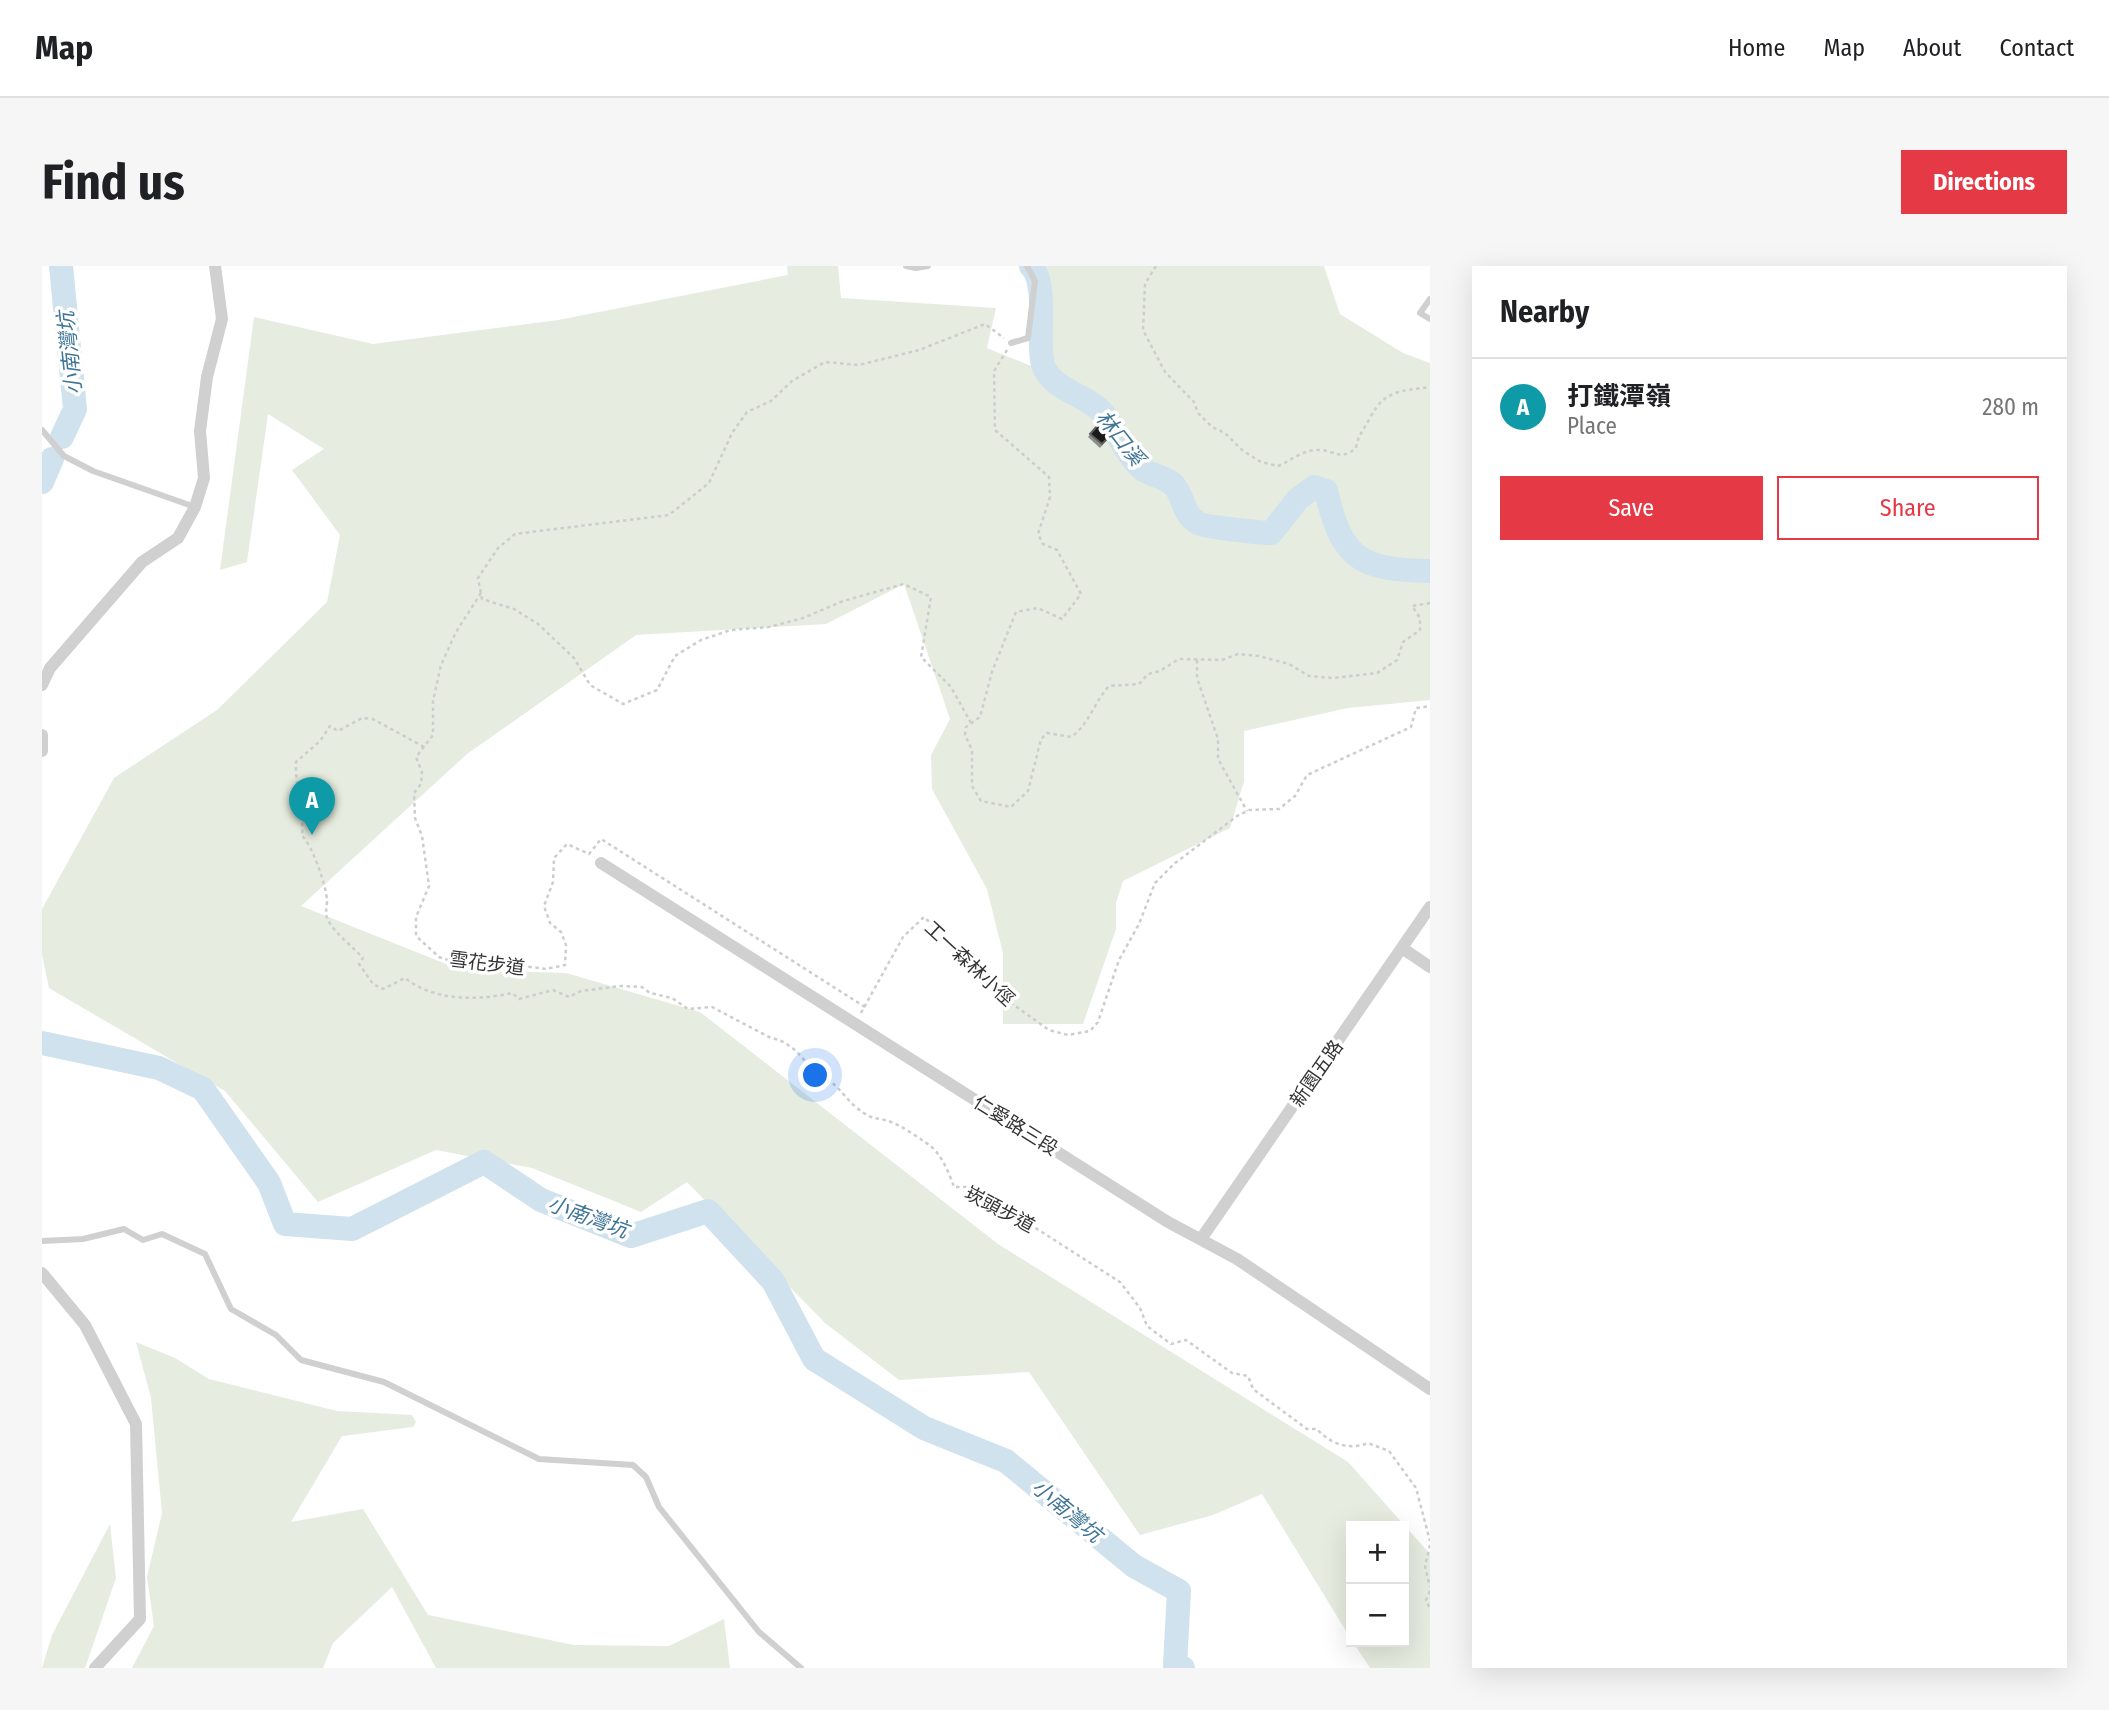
<!DOCTYPE html>
<meta charset="utf-8">
<style>
:root{--surface:#fff;--page:#f6f6f6;--text:#202124;--muted:#757577;--line:#e0e0e0;--accent:#e63946}
body{margin:0;font-family:"Fira Sans Condensed","Noto Sans TC",sans-serif;background:var(--page);color:var(--text)}
.controls{position:absolute;right:21px;bottom:21px;display:grid;overflow:hidden;border-radius:0px;box-shadow:0 7px 28px #0002}
.controls button{width:63px;height:63px;display:grid;place-items:center;padding:0;border:0;border-bottom:2px solid var(--line);background:var(--surface);color:var(--text);font:35px sans-serif}
.you{position:absolute;left:774px;top:810px;width:24px;height:24px;margin:-18px;border:5px solid #fff;border-radius:50%;background:#1a73e8;box-shadow:0 0 0 10px #1a73e833}
.badge{display:grid;place-items:center;width:46px;height:46px;border-radius:50%;background:var(--accent);color:#fff;font-size:23px;font-weight:700}
.pin{position:absolute;translate:-50% -58px;filter:drop-shadow(0 2px 4px #0008)}
.pin::after{content:'';position:absolute;top:37px;width:24px;height:21px;background:inherit;clip-path:polygon(0 0,100% 0,50% 100%)}
.list{margin:0;padding:0;list-style:none}
h2{display:flex;justify-content:space-between;align-items:center;height:91px;margin:0;padding:0 28px;font-size:30px}
h2 small{font-size:23px;font-weight:400;color:var(--muted)}
.list li{display:grid;grid-template-columns:46px 1fr auto;gap:21px;align-items:center;box-sizing:border-box;height:98px;padding:0 28px;border-top:2px solid var(--line)}
.list b{display:block;font-size:26px;white-space:nowrap}
.list p{margin:0;font-size:23px;white-space:nowrap;color:var(--muted)}
.list em{font-size:23px;font-style:normal;color:var(--muted)}
.actions{display:flex;gap:14px;padding:21px 28px}
.actions a{flex:1;padding:16px 0;border:2px solid var(--accent);border-radius:0px;text-align:center;font-size:24px;color:var(--accent)}
.actions .main{background:var(--accent);color:#fff}
.map{position:relative;flex:none;width:1388px;height:1402px;overflow:hidden;border-radius:0px}
header{display:flex;align-items:center;gap:42px;box-sizing:border-box;height:98px;padding:0 35px;background:var(--surface);border-bottom:2px solid var(--line)}
header strong{font-size:33px}
nav{display:flex;gap:38px;margin-inline-start:auto;font-size:24px}
.intro{display:flex;align-items:center;justify-content:space-between;box-sizing:border-box;height:168px;padding:0 42px}
h1{margin:0;font-size:49px}
.button{padding:18px 32px;border-radius:0px;background:var(--accent);color:#fff;font-size:24px;font-weight:700}
main{display:flex;gap:42px;padding:0 42px}
aside{flex:1;background:var(--surface);border-radius:0px;box-shadow:0 7px 28px #0002}
.map>svg:first-child{display:block}
</style>
<header>
<strong>Map</strong>
<nav><a>Home</a><a>Map</a><a>About</a><a>Contact</a></nav>
</header>
<div class="intro"><h1>Find us</h1><a class="button">Directions</a></div>
<main>
<div class="map">
<svg width="1388" height="1402" viewBox="0 0 1388 1402">
<rect width="100%" height="100%" fill="#fff"/>
<g fill="#e6ecdf">
<polygon points="745,0 796,0 799,32 954,42 945,82 989,100 1005,7 997,0 1282,0 1298,48 1361,87 1388,97 1388,434 1306,442 1202,465 1202,515 1188,562 1081,615 1074,637 1074,663 1041,758 961,758 961,687 945,623 890,523 889,489 908,453 862,318 784,358 594,369 425,488 259,640 419,704 524,707 658,746 956,978 1306,1196 1388,1288 1388,1402 1328,1402 1311,1376 1362,1376 1362,1260 1309,1260 1309,1373 1220,1228 1171,1249 1098,1269 987,1106 857,1114 783,1057 645,916 599,946 490,902 394,884 276,936 183,825 7,722 0,689 0,643 72,512 175,444 285,336 298,269 250,204 282,183 226,148 205,296 178,304 212,51 331,78 516,54 746,9"/>
<polygon points="94,1076 133,1092 167,1113 295,1145 370,1149 374,1156 371,1161 300,1170 249,1256 321,1243 386,1349 532,1379 627,1380 682,1353 688,1402 394,1402 350,1321 291,1377 281,1402 90,1402 112,1360 105,1311 120,1247 109,1132"/>
<polygon points="68,1258 74,1312 43,1402 0,1402 10,1369"/>
</g>
<g fill="none" stroke-linecap="round" stroke-linejoin="round">
<g stroke="#cfe2ee" stroke-width="24">
<polyline points="19,0 33,143 20,171"/>
<path d="M 989,0 C 1007,18 994,75 1001,99 C 1009,123 1042,128 1058,144 C 1074,161 1081,185 1098,201 C 1108,211 1125,209 1134,222 C 1143,235 1141,248 1156,257 C 1162,261 1219,267 1229,267 L 1256,233 L 1272,221 L 1284,225 C 1300,294 1319,304 1388,305"/>
<polyline points="0,216 10,193"/>
<polyline points="0,777 117,802 161,823 227,917 243,958 310,963 442,896 499,934 589,970 666,945 731,1015 772,1093 882,1162 964,1195 1092,1300 1137,1325 1133,1399 1141,1402"/>
</g>
<g stroke="#cdcdcd" stroke-width="2.5" stroke-dasharray="3.5 3.5" stroke-linecap="butt">
<path d="M 1114,0 L 1103,18 L 1101,64 L 1123,106 L 1152,136 L 1156,147 L 1170,161 L 1183,167 L 1201,185 L 1219,196 L 1236,200 C 1250,194 1262,183 1278,184 C 1295,185 1298,195 1314,182 C 1316,169 1322,163 1328,152 C 1342,124 1359,125 1388,121"/>
<path d="M 965,84 L 952,105 L 953,164 L 1007,211 L 1008,231 L 996,268 L 1001,278 L 1015,284 L 1039,328 L 1020,353 L 996,342 L 974,346 L 950,406 L 938,451 L 924,461 L 923,469 L 930,484 L 930,520 L 939,535 L 969,541 L 986,525 L 999,473 L 1005,467 L 1029,471 C 1047,459 1052,436 1067,420 L 1097,418 L 1106,408 L 1118,405 L 1137,393 L 1180,394 L 1196,388 L 1217,390 L 1247,398 L 1267,410 L 1291,412 L 1335,407 L 1355,394 L 1361,376 L 1378,364 L 1378,352 L 1370,340 L 1388,337"/>
<polyline points="439,327 414,366 399,399 391,435 391,469 374,491 380,506 379,518 372,527 373,552 380,570 387,620 374,651 374,670 397,691 415,697 458,697 504,703 523,699 524,679 519,666 508,657 502,640 511,616 512,592 525,578 547,588 559,573 823,741"/>
<polyline points="1155,394 1155,412 1176,473 1176,493 1205,545"/>
<polyline points="929,457 909,421 879,391 889,331 862,318 801,335 761,352 727,361 689,364 659,374 633,390 615,424 581,438 548,419 532,392 496,358 472,343 440,333 436,312 456,282 473,268 627,249 667,217 690,167 705,146 729,135 750,115 783,96 817,99 877,84 943,58 962,72"/>
<path d="M 382,481 L 331,453 L 320,452 L 296,465 L 288,460 L 278,475 L 254,496 C 253,521 262,545 260,570 C 270,578 285,622 285,635 C 285,643 282,648 287,656 C 295,669 310,680 321,692 L 317,698 L 331,718 L 341,723 L 363,712 C 392,735 435,735 470,727 L 477,733 L 511,724 L 527,731 L 539,725 L 579,720 L 600,721 L 608,727 L 630,732 L 646,743 L 670,741 L 729,772 C 748,775 764,793 772,810 C 795,813 799,829 815,842 C 832,856 834,850 849,856 C 858,859 879,873 887,879 C 899,887 907,907 912,921 L 926,921 L 967,945 L 1078,1016 L 1098,1042 L 1105,1060 L 1129,1078 L 1144,1074 L 1190,1107 L 1206,1110 L 1211,1123 L 1265,1163 L 1275,1163 C 1287,1177 1307,1185 1326,1177 L 1347,1185 L 1374,1222 L 1388,1275"/>
<polyline points="819,747 861,671 882,651 908,675 948,722 1007,764 1026,769 1048,765 1056,756 1077,694 1097,658 1113,617 1132,598 1195,550 1207,544 1237,543 1253,530 1265,509 1369,461 1374,442 1388,440"/>
<polyline points="1388,1279 1383,1300 1388,1321"/>
<polyline points="1388,1325 1384,1334 1388,1343"/>
</g>
<g stroke="#d0d0d0" stroke-width="6">
<polyline points="864,0 874,2 886,0"/>
<polyline points="1388,33 1378,47 1388,53"/>
<polyline points="969,77 986,72 993,15 985,0"/>
<polyline points="0,164 22,190 51,205 153,241"/>
<polyline points="0,975 41,973 82,963 101,974 120,968 163,988 189,1043 234,1069 259,1094 342,1116 497,1193 591,1199 604,1211 617,1241 717,1366 759,1402"/>
</g>
<g stroke="#d0d0d0" stroke-width="12">
<polyline points="0,419 8,402 100,296 136,272 153,241 162,212 158,165 165,111 180,53 173,0"/>
<polyline points="0,469 0,485"/>
<polyline points="559,597 1126,956 1195,993 1388,1123"/>
<polyline points="1360,682 1388,701"/>
<polyline points="1159,973 1388,641"/>
<polyline points="0,1007 43,1059 94,1158 98,1353 53,1402"/>
</g>
</g>
<polygon fill="#8c8c8c" points="1056,159 1068,170 1058,182 1046,171"/>
<polygon fill="#1a1a1a" stroke="#5f5f5f" stroke-width="2" points="1056,159 1068,170 1060,178 1048,168"/>
<g text-anchor="middle" stroke-width="7" stroke-linejoin="round" paint-order="stroke">
<g font-size="19" fill="#333" stroke="#fff">
<text transform="translate(445 697) rotate(7)" y="7">雪花步道</text>
<text transform="translate(928 697) rotate(43)" y="7">工一森林小徑</text>
<text transform="translate(1274 807) rotate(-55)" y="7">新園五路</text>
<text transform="translate(974 859) rotate(32)" y="7">仁愛路三段</text>
<text transform="translate(958 943) rotate(28)" y="7">崁頭步道</text>
</g>
<g font-size="21" font-style="italic" fill="#3f7597" stroke="#fff">
<text transform="translate(28 87) rotate(-96)" y="7">小南灣坑</text>
<text transform="translate(1078 172) rotate(52)" y="7">林口溪</text>
<text transform="translate(546 951) rotate(20)" y="7">小南灣坑</text>
<text transform="translate(1025 1245) rotate(40)" y="7">小南灣坑</text>
</g>
</g>
</svg>
<div class="controls">
<button>+</button>
<button>−</button>
</div>
<div class="you"></div>
<div class="pin badge" style="left:270px;top:569px;background:#0f9aa8">A</div>
</div>
<aside>
<h2>Nearby<small></small></h2>
<ul class="list">
<li><span class="badge" style="background:#0f9aa8">A</span><div><b>打鐵潭嶺</b><p>Place</p></div><em>280 m</em></li>
</ul>
<div class="actions"><a class="main">Save</a><a>Share</a></div>
</aside>
</main>
